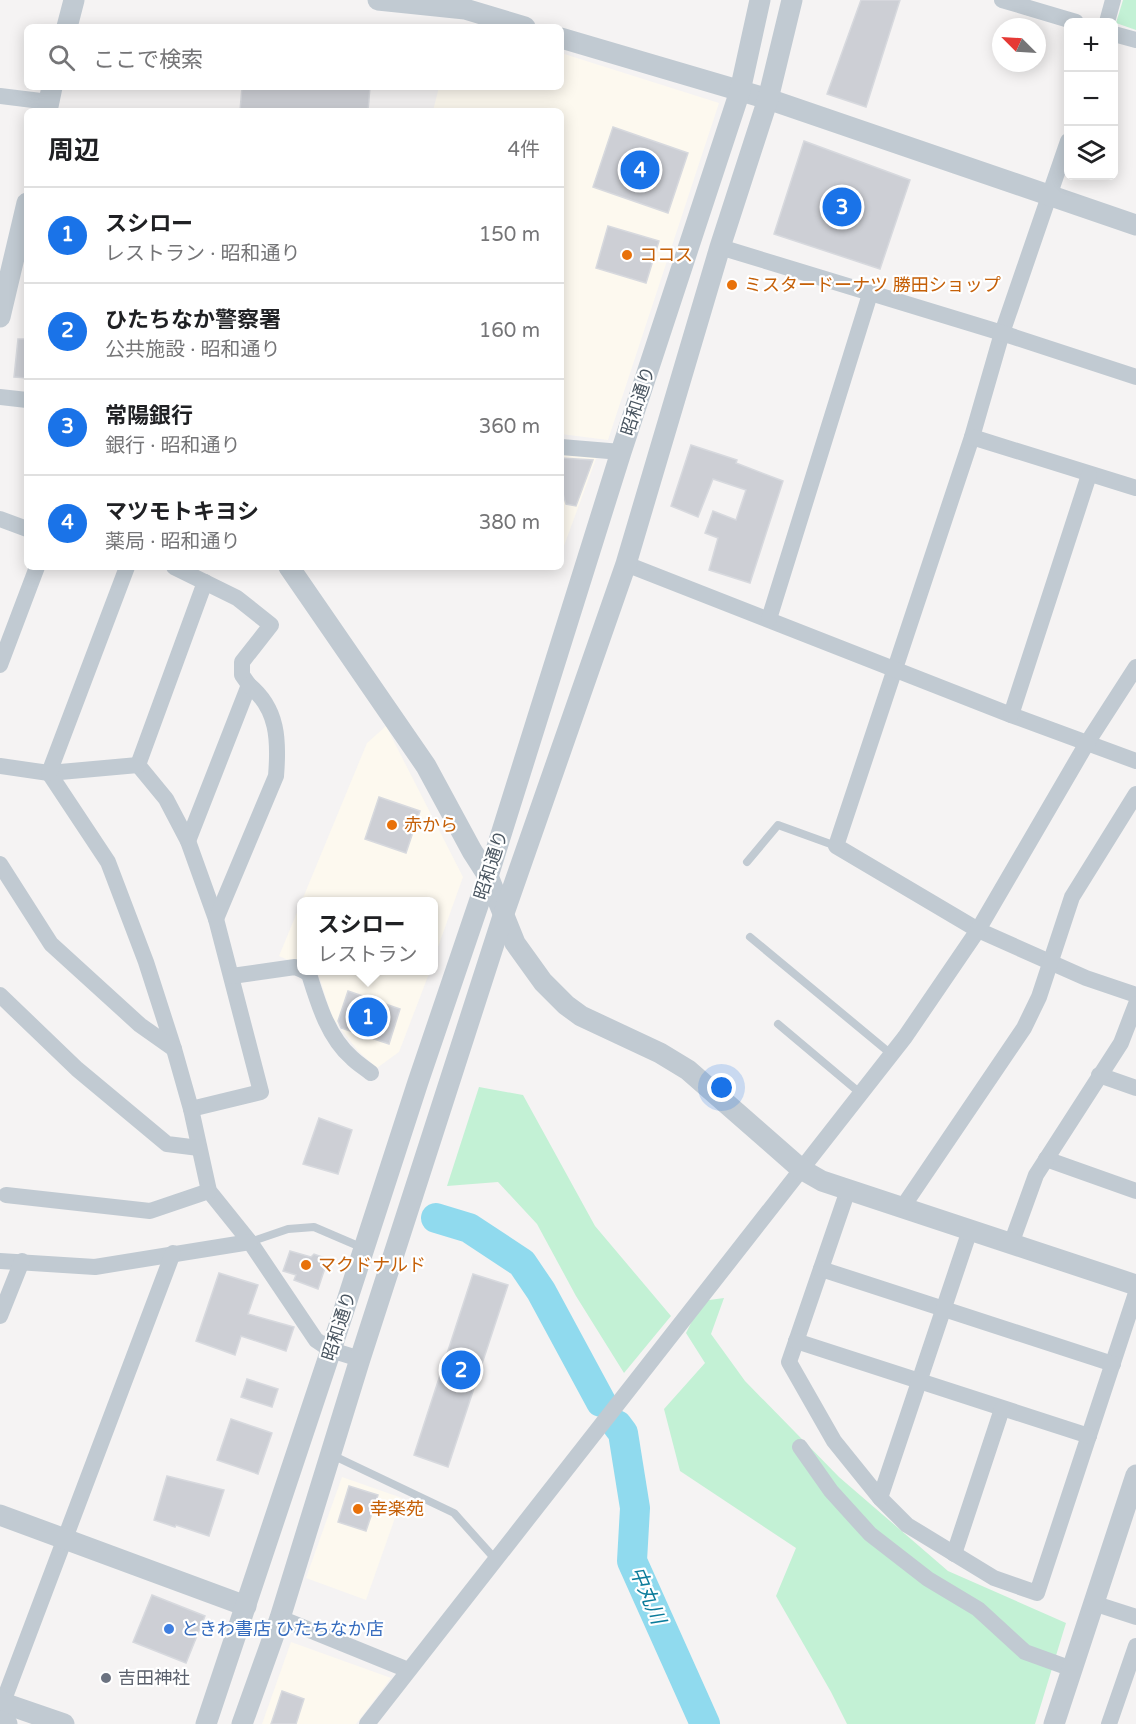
<!DOCTYPE html>
<html lang="ja">
<meta charset="utf-8">
<style>
:root{--surface:#fff;--page:#f6f6f6;--text:#202124;--muted:#757577;--line:#e0e0e0;--accent:#1a73e8}
body{margin:0;font-family:"Varela Round","Noto Sans JP",sans-serif;background:var(--page);color:var(--text)}
.controls{position:absolute;right:18px;top:18px;display:grid;overflow:hidden;border-radius:9px;box-shadow:0 3px 15px #0003}
.controls button{width:54px;height:54px;display:grid;place-items:center;padding:0;border:0;border-bottom:2px solid var(--line);background:var(--surface);color:var(--text);font:30px sans-serif}
.compass{position:absolute;left:992px;top:18px;width:54px;height:54px;border-radius:50%;background:var(--surface);box-shadow:0 3px 15px #0003;rotate:294deg}
.you{position:absolute;left:722px;top:1088px;width:21px;height:21px;margin:-15px;border:4px solid #fff;border-radius:50%;background:#1a73e8;box-shadow:0 0 0 9px #1a73e833}
.badge{display:grid;place-items:center;width:39px;height:39px;border-radius:50%;background:var(--accent);color:#fff;font-size:20px;font-weight:700}
.pin{position:absolute;translate:-50% -50%;border:3px solid #fff;box-shadow:0 2px 6px #0006}
.popup{position:absolute;left:297px;top:897px;width:141px;height:78px;box-sizing:border-box;display:grid;place-content:center;border-radius:9px;background:var(--surface);filter:drop-shadow(0 2px 4px #0005);font-size:20px;white-space:nowrap;color:var(--muted)}
.popup b{font-size:22px;color:var(--text)}
.popup::after{content:'';position:absolute;left:50%;top:100%;margin-left:-12px;border:12px solid transparent;border-top-color:var(--surface)}
.list{margin:0;padding:0;list-style:none}
h2{display:flex;justify-content:space-between;align-items:center;height:78px;margin:0;padding:0 24px;font-size:26px}
h2 small{font-size:20px;font-weight:400;color:var(--muted)}
.list li{display:grid;grid-template-columns:39px 1fr auto;gap:18px;align-items:center;box-sizing:border-box;height:96px;padding:0 24px;border-top:2px solid var(--line)}
.list b{display:block;font-size:22px;white-space:nowrap}
.list p{margin:0;font-size:20px;white-space:nowrap;color:var(--muted)}
.list em{font-size:20px;font-style:normal;color:var(--muted)}
.icon{flex:none;width:33px;height:33px;fill:none;stroke:currentColor;stroke-width:2;stroke-linecap:round;stroke-linejoin:round}
.map{position:relative;flex:none;width:1136px;height:1724px;overflow:hidden}
.search{position:absolute;background:var(--surface);box-shadow:0 3px 15px #0003;left:24px;top:24px;width:540px;height:66px;display:flex;align-items:center;gap:15px;box-sizing:border-box;padding:0 21px;border-radius:9px;color:var(--muted);font-size:22px}
.panel{position:absolute;background:var(--surface);box-shadow:0 3px 15px #0003;left:24px;top:108px;width:540px;height:462px;border-radius:9px}
.map>svg:first-child{display:block}
</style>
<div class="map">
<svg width="1136" height="1724" viewBox="0 0 1136 1724">
<rect width="100%" height="100%" fill="#f5f3f3"/>
<g fill="#fdf9ef">
<polygon points="561,53 719,103 608,440 561,434 561,111 433,111 439,87 561,87"/>
<polygon points="561,453 597,456 561,554"/>
<polygon points="386,726 463,877 434,958 434,902 302,902 302,966 279,956 367,743"/>
<polygon points="312,971 430,971 399,1052 377,1068 358,1051 332,1017 318,973"/>
<polygon points="342,1477 402,1498 366,1600 306,1578"/>
<polygon points="291,1642 391,1678 356,1724 262,1724"/>
</g>
<g fill="#c3f1d5">
<polygon points="1123,0 1136,0 1136,30 1116,23"/>
<polygon points="479,1087 523,1095 595,1226 671,1316 624,1373 576,1296 537,1224 498,1182 447,1186"/>
<polygon points="724,1298 711,1334 745,1381 839,1477 948,1571 1066,1623 1035,1724 847,1724 831,1692 776,1596 796,1548 680,1471 664,1409 705,1363 686,1333 702,1301"/>
</g>
<g fill="none" stroke-linecap="round" stroke-linejoin="round">
<g stroke="#90daee" stroke-width="30">
<polyline points="436,1218 469,1228 522,1263 541,1291 601,1402"/>
<polyline points="617,1425 623,1433 635,1508 632,1561 705,1724"/>
</g>
</g>
<g fill="#cdcfd5" stroke="#d7d9de" stroke-width="1.5">
<polygon points="861,0 900,0 866,107 827,94"/>
<polygon points="242,87 370,87 368,111 240,111"/>
<polygon points="613,127 688,153 668,213 593,187"/>
<polygon points="804,141 910,180 880,269 774,234"/>
<polygon points="608,226 659,241 646,283 596,268"/>
<polygon points="18,339 27,339 27,378 14,377"/>
<polygon points="691,445 737,460 736,463 783,481 750,583 709,570 718,538 705,533 713,511 736,520 746,490 713,479 698,517 671,506"/>
<polygon points="561,458 593,460 576,506 566,504 561,487"/>
<polygon points="379,797 420,811 406,853 365,839"/>
<polygon points="348,991 400,1009 389,1044 341,1028 338,1021"/>
<polygon points="319,1118 352,1130 338,1174 303,1164"/>
<polygon points="290,1251 311,1257 314,1254 328,1259 318,1289 294,1280 296,1275 283,1271"/>
<polygon points="219,1273 258,1285 248,1314 294,1327 286,1351 241,1336 235,1355 196,1341"/>
<polygon points="473,1274 508,1285 448,1467 414,1455"/>
<polygon points="247,1379 278,1389 272,1407 241,1397"/>
<polygon points="231,1419 272,1433 258,1474 217,1460"/>
<polygon points="167,1476 224,1490 209,1536 176,1525 175,1527 154,1520"/>
<polygon points="349,1486 378,1495 366,1531 338,1522"/>
<polygon points="152,1595 205,1616 186,1663 133,1642"/>
<polygon points="282,1691 304,1699 296,1724 271,1724"/>
</g>
<g fill="none" stroke-linecap="round" stroke-linejoin="round">
<g stroke="#c1cad2" stroke-width="8">
<polyline points="747,862 778,825 836,846"/>
<polyline points="750,937 891,1054"/>
<polyline points="778,1024 860,1093"/>
<polyline points="250,1242 288,1229 314,1227 363,1248"/>
<polyline points="332,1455 454,1513 496,1560"/>
</g>
<g stroke="#c1cad2" stroke-width="16">
<polyline points="1002,0 1076,22"/>
<polyline points="1107,22 1113,0"/>
<polyline points="1114,34 1136,40"/>
<polyline points="0,96 49,102"/>
<polyline points="1068,141 1002,333 972,437 836,846 978,930 1086,978 1136,995"/>
<polyline points="720,247 1002,333 1136,377"/>
<polyline points="0,397 27,400"/>
<polyline points="972,437 1136,488"/>
<polyline points="561,447 621,452"/>
<polyline points="0,519 27,529"/>
<polyline points="626,564 1011,715 1136,761"/>
<polyline points="174,567 237,598 271,625 242,662 242,675 249,685 188,841"/>
<polyline points="769,619 870,294"/>
<polyline points="0,665 37,567"/>
<polyline points="1011,715 1089,475"/>
<polyline points="138,765 166,799 188,841 216,919 261,1092 191,1109"/>
<polyline points="138,765 205,582"/>
<polyline points="0,766 49,773 138,765"/>
<polyline points="49,773 108,862 146,962 174,1049 191,1109 209,1191 250,1242 316,1340 331,1350 360,1359"/>
<polyline points="49,773 127,567"/>
<polyline points="0,864 51,944 140,1025 174,1049"/>
<path d="M 216,919 L 276,776 C 279,740 278,709 249,685"/>
<path d="M 303,970 L 309,974 C 318,1003 328,1037 352,1058 C 358,1064 365,1068 371,1073"/>
<polyline points="232,976 295,967 302,970"/>
<polyline points="0,995 77,1069 167,1144 199,1148"/>
<polyline points="1099,1075 1136,1088"/>
<polyline points="1046,1159 1136,1191"/>
<polyline points="848,1190 789,1362 834,1441 880,1498 907,1525 994,1578 1037,1593 1136,1293"/>
<polyline points="6,1195 150,1211 209,1191"/>
<polyline points="902,1208 1024,1028 1039,997 1072,897 1136,794"/>
<polyline points="1011,1244 1036,1175 1121,1043 1136,1004"/>
<polyline points="0,1261 95,1267 250,1242"/>
<polyline points="821,1269 1113,1364"/>
<polyline points="0,1316 22,1261"/>
<polyline points="796,1341 1089,1436"/>
<polyline points="800,1447 831,1491 870,1534 928,1579 978,1609 1025,1652 1072,1669"/>
<polyline points="880,1498 970,1230"/>
<polyline points="954,1554 1002,1409"/>
<polyline points="1093,1603 1136,1617"/>
<polyline points="280,1618 408,1670"/>
<polyline points="0,1710 173,1253"/>
<polyline points="367,1724 905,1037 978,930 1087,743 1136,667"/>
<polyline points="1109,1724 1136,1646"/>
</g>
<g stroke="#c1cad2" stroke-width="21">
<polyline points="378,0 465,9 525,27"/>
<polyline points="67,27 74,0"/>
<polyline points="561,38 768,99 1136,225"/>
<polyline points="47,111 52,87"/>
<polyline points="0,317 27,203"/>
<polyline points="289,567 426,766 472,851 488,876 515,943 543,982 566,1005 581,1016 660,1053 688,1070 801,1169 822,1181 1136,1285"/>
<polyline points="0,1515 246,1606"/>
<polyline points="0,1702 64,1724"/>
<polyline points="0,1721 7,1724"/>
<polyline points="206,1724 331,1350 418,1082 488,876 621,452 740,91 760,0"/>
<polyline points="242,1724 280,1618 360,1359 504,913 626,564 720,247 768,99 792,0"/>
<polyline points="1054,1724 1136,1475"/>
</g>
</g>
<g fill="#e8710a" stroke="#fff" stroke-width="2">
<circle cx="627" cy="255" r="6"/>
<circle cx="732" cy="285" r="6"/>
<circle cx="392" cy="825" r="6"/>
<circle cx="306" cy="1265" r="6"/>
<circle cx="358" cy="1509" r="6"/>
</g>
<circle fill="#3f7fe0" stroke="#fff" stroke-width="2" cx="169" cy="1629" r="6"/>
<circle fill="#6b7280" stroke="#fff" stroke-width="2" cx="106" cy="1678" r="6"/>
<g text-anchor="middle" stroke-width="4.5" stroke-linejoin="round" paint-order="stroke">
<g font-size="18" fill="#c56008" stroke="#fff" text-anchor="start">
<text x="639" y="261">ココス</text>
<text x="744" y="291">ミスタードーナツ 勝田ショップ</text>
<text x="404" y="831">赤から</text>
<text x="318" y="1271">マクドナルド</text>
<text x="370" y="1515">幸楽苑</text>
</g>
<g font-size="18" fill="#4a5661" stroke="#fff">
<text transform="translate(638 401) rotate(-72)" y="6">昭和通り</text>
<text transform="translate(491 865) rotate(-72)" y="6">昭和通り</text>
<text transform="translate(339 1326) rotate(-72)" y="6">昭和通り</text>
</g>
<g font-size="18" fill="#366cbe" stroke="#fff" text-anchor="start">
<text x="181" y="1635">ときわ書店 ひたちなか店</text>
</g>
<g font-size="18" fill="#5b616d" stroke="#fff" text-anchor="start">
<text x="118" y="1684">吉田神社</text>
</g>
<g font-size="20" font-style="italic" fill="#0c7c9b" stroke="#fff">
<text transform="translate(648 1595) rotate(67)" y="7">中丸川</text>
</g>
</g>
</svg>
<div class="controls">
<button>+</button>
<button>−</button>
<button><svg class="icon" aria-label="layers" viewBox="0 0 24 24"><path d="M12 4l9 5-9 5-9-5zM3 14l9 5 9-5"/></svg></button>
</div>
<svg class="compass" viewBox="-18 -18 36 36"><path d="M0-13l5 13h-10z" fill="#e53935"/><path d="M0 13l5-13h-10z" fill="#757577"/></svg>
<div class="you"></div>
<div class="pin badge" style="left:368px;top:1017px">1</div>
<div class="popup"><b>スシロー</b>レストラン</div>
<div class="pin badge" style="left:461px;top:1370px">2</div>
<div class="pin badge" style="left:842px;top:207px">3</div>
<div class="pin badge" style="left:640px;top:170px">4</div>
<div class="search"><svg class="icon" aria-label="search" viewBox="0 0 24 24"><circle cx="10" cy="10" r="6"/><path d="M15 15l6 6"/></svg>ここで検索</div>
<section class="panel">
<h2>周辺<small>4件</small></h2>
<ul class="list">
<li><span class="badge">1</span><div><b>スシロー</b><p>レストラン · 昭和通り</p></div><em>150 m</em></li>
<li><span class="badge">2</span><div><b>ひたちなか警察署</b><p>公共施設 · 昭和通り</p></div><em>160 m</em></li>
<li><span class="badge">3</span><div><b>常陽銀行</b><p>銀行 · 昭和通り</p></div><em>360 m</em></li>
<li><span class="badge">4</span><div><b>マツモトキヨシ</b><p>薬局 · 昭和通り</p></div><em>380 m</em></li>
</ul>
</section>
</div>
